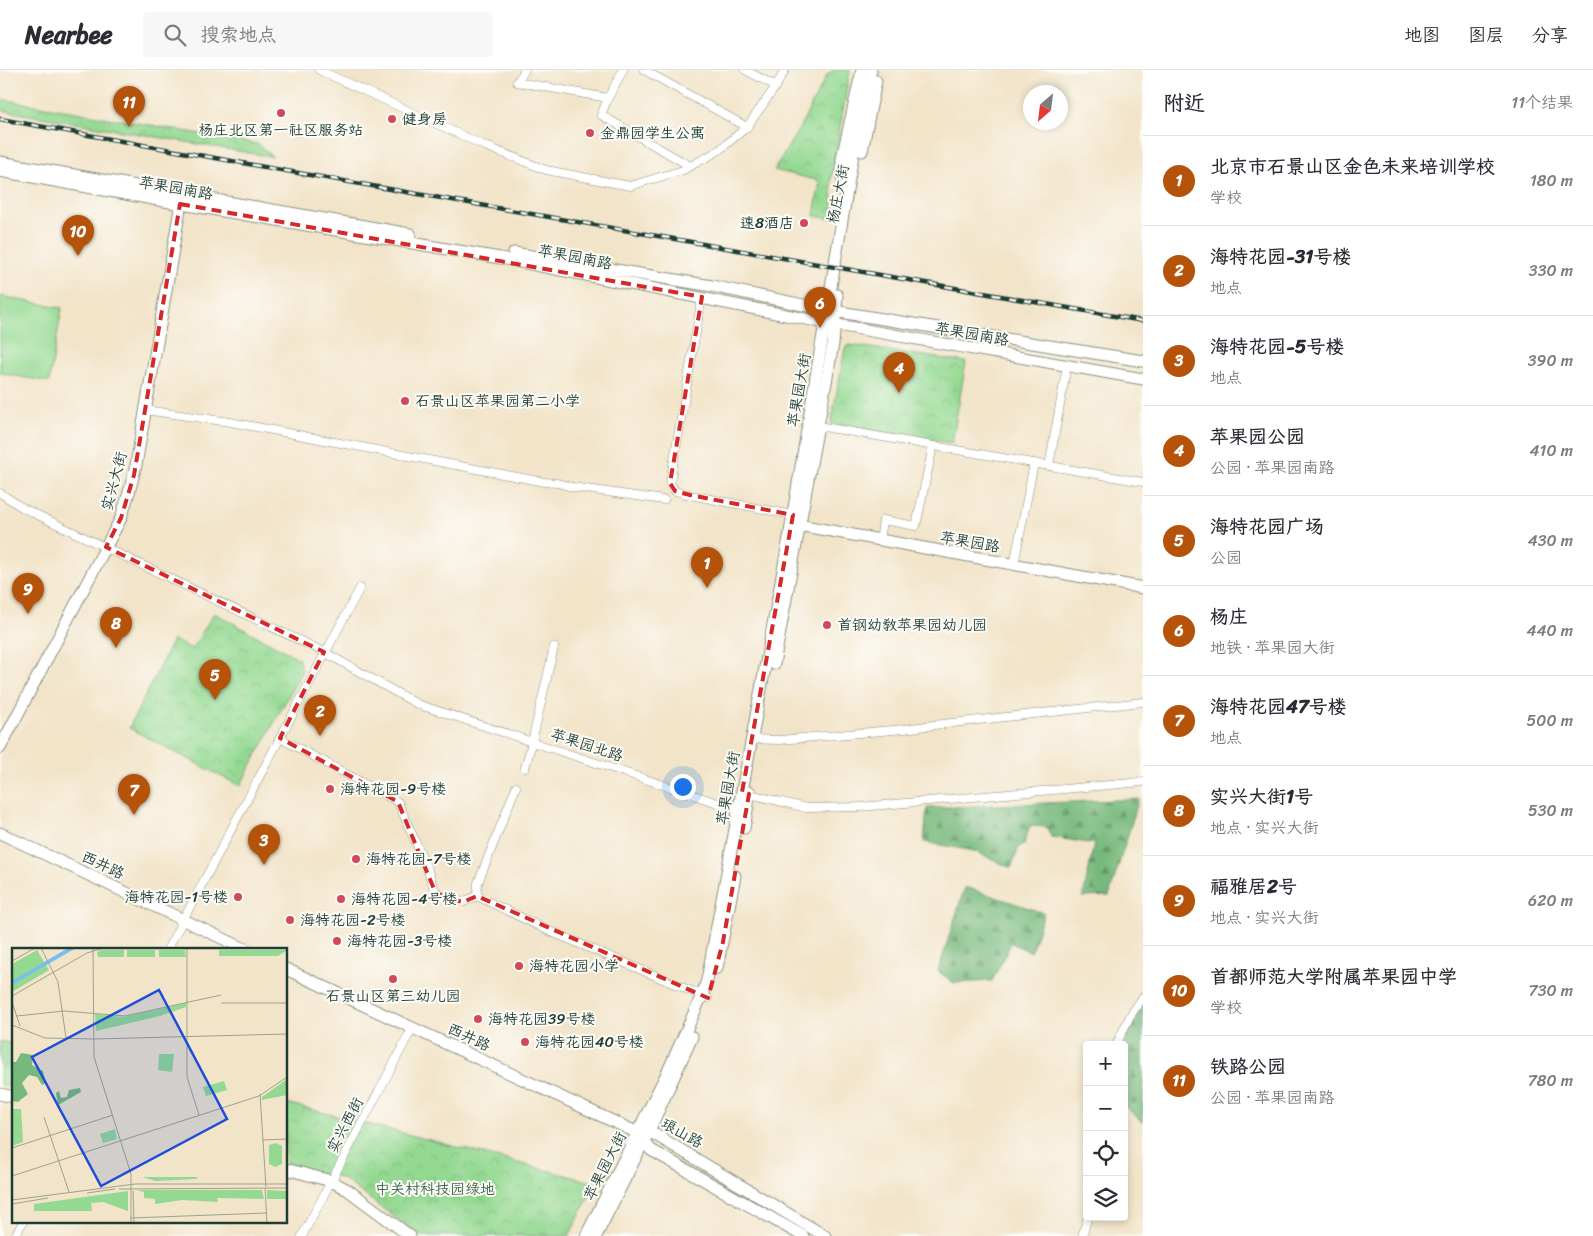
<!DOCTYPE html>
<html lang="zh">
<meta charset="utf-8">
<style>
:root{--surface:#fff;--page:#f7f7f7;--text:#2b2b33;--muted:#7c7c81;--line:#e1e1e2;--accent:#b45309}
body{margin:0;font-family:Sriracha,"LXGW WenKai TC",sans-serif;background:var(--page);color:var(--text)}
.controls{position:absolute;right:15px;bottom:15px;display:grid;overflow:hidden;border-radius:5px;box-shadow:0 2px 8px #0003}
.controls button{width:45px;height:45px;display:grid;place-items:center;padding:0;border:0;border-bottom:1px solid var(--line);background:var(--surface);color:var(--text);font:25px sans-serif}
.compass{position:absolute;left:1023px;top:15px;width:45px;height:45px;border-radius:50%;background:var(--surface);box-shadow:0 2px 8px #0003;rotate:208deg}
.you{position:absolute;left:682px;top:716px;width:18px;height:18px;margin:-12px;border:4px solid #fff;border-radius:50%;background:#1a73e8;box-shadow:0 0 0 8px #1a73e833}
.badge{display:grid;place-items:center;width:32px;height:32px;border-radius:50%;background:var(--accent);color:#fff;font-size:16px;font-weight:700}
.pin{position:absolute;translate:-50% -41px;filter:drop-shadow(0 1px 2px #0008)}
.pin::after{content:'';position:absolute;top:26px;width:18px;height:15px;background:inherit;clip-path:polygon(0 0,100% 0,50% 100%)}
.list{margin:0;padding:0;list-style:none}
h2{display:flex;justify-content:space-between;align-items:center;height:65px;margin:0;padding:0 20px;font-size:21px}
h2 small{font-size:16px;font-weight:400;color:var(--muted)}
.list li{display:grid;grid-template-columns:32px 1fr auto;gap:15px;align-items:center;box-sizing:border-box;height:90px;padding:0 20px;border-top:1px solid var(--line)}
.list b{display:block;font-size:19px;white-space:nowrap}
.list p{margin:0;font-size:16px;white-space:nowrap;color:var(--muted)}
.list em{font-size:16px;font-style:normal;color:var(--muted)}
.icon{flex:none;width:28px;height:28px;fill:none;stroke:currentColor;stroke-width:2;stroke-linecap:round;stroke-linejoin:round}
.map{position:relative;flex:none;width:1143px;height:1166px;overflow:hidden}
header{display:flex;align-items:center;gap:30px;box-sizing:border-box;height:70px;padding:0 25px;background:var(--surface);border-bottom:1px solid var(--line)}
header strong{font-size:24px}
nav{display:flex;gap:28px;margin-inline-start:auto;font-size:18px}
.search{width:350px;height:45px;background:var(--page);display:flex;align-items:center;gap:12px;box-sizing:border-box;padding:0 18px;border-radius:5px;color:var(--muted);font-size:19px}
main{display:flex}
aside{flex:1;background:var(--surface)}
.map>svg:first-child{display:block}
</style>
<header>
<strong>Nearbee</strong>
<div class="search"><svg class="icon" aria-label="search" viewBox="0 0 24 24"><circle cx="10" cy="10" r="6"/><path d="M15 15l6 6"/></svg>搜索地点</div>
<nav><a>地图</a><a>图层</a><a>分享</a></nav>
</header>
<main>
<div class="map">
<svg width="1143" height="1166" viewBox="0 0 1143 1166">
<defs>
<pattern id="forest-firs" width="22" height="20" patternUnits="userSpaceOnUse" patternTransform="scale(1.25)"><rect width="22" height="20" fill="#77b97c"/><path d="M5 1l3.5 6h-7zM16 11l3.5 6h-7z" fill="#619866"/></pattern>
<pattern id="park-crowns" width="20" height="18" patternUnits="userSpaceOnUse" patternTransform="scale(1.25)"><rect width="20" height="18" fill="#94d992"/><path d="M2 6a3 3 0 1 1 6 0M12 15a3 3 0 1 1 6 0" fill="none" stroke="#7fbb7e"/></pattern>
</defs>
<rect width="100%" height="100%" fill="#fdfcf7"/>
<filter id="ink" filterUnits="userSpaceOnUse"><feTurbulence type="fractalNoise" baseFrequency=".02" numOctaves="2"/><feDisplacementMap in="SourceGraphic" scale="10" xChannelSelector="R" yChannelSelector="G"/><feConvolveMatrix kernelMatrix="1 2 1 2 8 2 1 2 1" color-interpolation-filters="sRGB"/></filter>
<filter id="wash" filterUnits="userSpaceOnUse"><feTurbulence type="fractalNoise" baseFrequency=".0096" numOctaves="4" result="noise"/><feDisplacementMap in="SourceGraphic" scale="20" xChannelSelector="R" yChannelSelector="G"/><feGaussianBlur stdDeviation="1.12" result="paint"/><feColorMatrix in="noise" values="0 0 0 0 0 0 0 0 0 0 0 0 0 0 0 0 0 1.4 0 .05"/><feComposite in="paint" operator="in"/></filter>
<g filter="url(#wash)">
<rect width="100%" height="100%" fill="#f2e4c9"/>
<polygon fill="#94d992" stroke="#5a8b63" points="0,226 62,238 49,312 0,303"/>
<g fill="url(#forest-firs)" stroke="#4b7b58">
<polygon points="1139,729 1109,826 1083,827 1094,774 1051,767 1047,757 1030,756 1024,774 1019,777 1011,798 974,781 924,772 927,738"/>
<polygon points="965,817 1044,843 1031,882 1011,873 992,911 954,913 938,901"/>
<polygon points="1143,931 1143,1053 1124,1035 1124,975 1139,933"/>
</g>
<g fill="url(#park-crowns)" stroke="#5a8b63">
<polygon points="833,0 850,0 831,110 834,149 814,146 820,111 774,100 799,59 827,5"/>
<polygon points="0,29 258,74 273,87 0,40"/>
<polygon points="850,275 966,292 952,373 831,354 845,278"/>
<polygon points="214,543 298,588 302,601 240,716 129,658 173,570 192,579"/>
<polygon points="0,971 14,974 14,1018 0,1015"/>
<polygon points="286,1033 596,1113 569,1166 420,1166 343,1109 286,1093"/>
</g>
</g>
<g filter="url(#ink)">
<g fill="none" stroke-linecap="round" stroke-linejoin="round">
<defs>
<g id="street">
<polyline points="319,0 485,76 546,100 630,116 683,100 718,81 747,57 776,16 785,0"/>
<polyline points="525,0 517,12 608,28 623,0"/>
<polyline points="644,0 747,57"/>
<polyline points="745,0 776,16"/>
<polyline points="608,28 601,45 690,96"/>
<polyline points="702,227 670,413 675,421 690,425 793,445"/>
<polyline points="145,340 230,352 544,412 557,413 572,417 664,430"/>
<polyline points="818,356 1143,412"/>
<polyline points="1049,396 1067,296"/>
<polyline points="0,423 23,438 324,582 417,634 739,740"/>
<polyline points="880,471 883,450 916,456 933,376"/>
<polyline points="1014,495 1034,393"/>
<polyline points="280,668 398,732 427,798 434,819 443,827 463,832 477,826 547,860 708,928"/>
<polyline points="752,669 780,670 904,659 934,655 1143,632"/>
<polyline points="525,698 532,672 554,577"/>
<polyline points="746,723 806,738 860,737 1143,712"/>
<polyline points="477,826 478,813 516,717"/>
<polyline points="167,880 360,518"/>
<polyline points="1116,975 1130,946 1143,927"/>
<polyline points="15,1166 23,1152"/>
<polyline points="302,1166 413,957"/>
<polyline points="1082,1166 1088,1147"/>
</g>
<g id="secondary">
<polyline points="862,81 876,11"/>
<path d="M 0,92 C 136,117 273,140 410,164"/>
<polyline points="0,101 164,131 500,188 826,253 1143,309"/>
<polyline points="845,121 842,106 842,88 862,0"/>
<polyline points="514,183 712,216 827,240 1143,291"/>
<polyline points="793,454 1143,518"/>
<polyline points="774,594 833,274 837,225"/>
<polyline points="0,678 121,448 130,419 136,395 182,127"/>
<polyline points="744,758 750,722"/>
<polyline points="0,763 247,880"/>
<polyline points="717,898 735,806"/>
<polyline points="286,899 638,1063"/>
<polyline points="0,1024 14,1027"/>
<polyline points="643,1062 649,1061 825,1166"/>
<polyline points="641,1067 651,1080 803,1166"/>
<polyline points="286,1099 331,1111 348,1120 410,1166"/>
<polyline points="586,1166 669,999 702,925 707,910 789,468 858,55 871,0"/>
<polyline points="596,1166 649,1061 692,967"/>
</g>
</defs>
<use href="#street" stroke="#88907e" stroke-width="9"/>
<use href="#secondary" stroke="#88907e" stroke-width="13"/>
<use href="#street" stroke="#fff" stroke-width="8"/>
<use href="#secondary" stroke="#fff" stroke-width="11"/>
<defs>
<polyline id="rail" points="0,49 281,100 1143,251"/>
</defs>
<use href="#rail" stroke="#1f3d34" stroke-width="4.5"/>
<use href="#rail" stroke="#fdfcf7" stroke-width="2.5" stroke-dasharray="8" stroke-linecap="butt"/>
</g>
</g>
<path fill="none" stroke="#d62828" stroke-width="4" stroke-dasharray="10 6" stroke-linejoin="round" d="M 180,134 L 702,227 L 670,413 L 675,421 L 690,425 L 793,445 L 742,722 L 749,724 L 723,872 L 708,928 L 477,826 L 463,832 L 443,827 L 434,819 L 398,732 L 280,668 L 324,582 L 106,477 L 121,448 L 134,405 Z"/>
<g fill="#d1495b" stroke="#fdfcf7" stroke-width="2">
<circle cx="281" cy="43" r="5"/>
<circle cx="392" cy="49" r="5"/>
<circle cx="590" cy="63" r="5"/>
<circle cx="804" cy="153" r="5"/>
<circle cx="405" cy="331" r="5"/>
<circle cx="827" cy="555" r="5"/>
<circle cx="330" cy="719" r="5"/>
<circle cx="356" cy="789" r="5"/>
<circle cx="238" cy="827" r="5"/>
<circle cx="341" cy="829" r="5"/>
<circle cx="290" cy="850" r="5"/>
<circle cx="337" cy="871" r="5"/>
<circle cx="519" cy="896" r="5"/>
<circle cx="393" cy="909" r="5"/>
<circle cx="478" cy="949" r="5"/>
<circle cx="525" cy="972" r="5"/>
</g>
<g text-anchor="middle" stroke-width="4" stroke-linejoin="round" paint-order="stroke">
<g font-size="15" fill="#1f3d34" stroke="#fdfcf7" text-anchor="start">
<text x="402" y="54">健身房</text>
<text x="281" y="65" text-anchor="middle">杨庄北区第一社区服务站</text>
<text x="600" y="68">金鼎园学生公寓</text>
<text x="794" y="158" text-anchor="end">速8酒店</text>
<text x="415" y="336">石景山区苹果园第二小学</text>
<text x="837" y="560">首钢幼教苹果园幼儿园</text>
<text x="340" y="724">海特花园-9号楼</text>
<text x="366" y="794">海特花园-7号楼</text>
<text x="228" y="832" text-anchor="end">海特花园-1号楼</text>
<text x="351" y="834">海特花园-4号楼</text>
<text x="300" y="855">海特花园-2号楼</text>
<text x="347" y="876">海特花园-3号楼</text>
<text x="529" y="901">海特花园小学</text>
<text x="393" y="931" text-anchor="middle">石景山区第三幼儿园</text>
<text x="488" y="954">海特花园39号楼</text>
<text x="535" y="977">海特花园40号楼</text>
</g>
<g font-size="15" fill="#1f3d34" stroke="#fdfcf7">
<text transform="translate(176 118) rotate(10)" y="5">苹果园南路</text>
<text transform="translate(838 124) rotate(-79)" y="5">杨庄大街</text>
<text transform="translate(575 187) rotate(11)" y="5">苹果园南路</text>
<text transform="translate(972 264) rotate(10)" y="5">苹果园南路</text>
<text transform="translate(799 320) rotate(-80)" y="5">苹果园大街</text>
<text transform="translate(114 411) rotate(-75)" y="5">实兴大街</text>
<text transform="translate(970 472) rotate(10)" y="5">苹果园路</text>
<text transform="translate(587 675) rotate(18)" y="5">苹果园北路</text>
<text transform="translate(728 718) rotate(-80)" y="5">苹果园大街</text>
<text transform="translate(103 795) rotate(25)" y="5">西井路</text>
<text transform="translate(469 967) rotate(25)" y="5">西井路</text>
<text transform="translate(345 1055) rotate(-62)" y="5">实兴西街</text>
<text transform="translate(682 1063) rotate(29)" y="5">琅山路</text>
<text transform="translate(605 1096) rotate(-63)" y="5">苹果园大街</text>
</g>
<g font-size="15" fill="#3c644c" stroke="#fdfcf7">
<text x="435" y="1124">中关村科技园绿地</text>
</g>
</g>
<g transform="translate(12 878)">
<rect width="275" height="275" fill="#f2e4c9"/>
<path d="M 212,133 L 215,142 L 194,148 L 191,139 ZM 264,195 L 270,198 L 270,216 L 263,219 L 257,216 L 257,197 Z" fill="#94d992"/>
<path d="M 9,105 L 21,107 L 20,117 L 31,123 L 34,135 L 30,137 L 25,129 L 17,127 L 10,135 L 16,146 L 6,154 L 0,153 L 0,114 L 4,114 ZM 68,140 L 69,144 L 46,157 L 44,145 L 47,143 L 49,150 L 55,149 L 57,142 Z" fill="#77b97c"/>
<path d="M 25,2 L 37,22 L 0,44 L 0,16 ZM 89,2 L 112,2 L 112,9 L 86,9 L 85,4 ZM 143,2 L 143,9 L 115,9 L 115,2 ZM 147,2 L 173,2 L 174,9 L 147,9 ZM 207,2 L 274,2 L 274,3 L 266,8 L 207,8 ZM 174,55 L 174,59 L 148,68 L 84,83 L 83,66 L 112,69 ZM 147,106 L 162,106 L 160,124 L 146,122 ZM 275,131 L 275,147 L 250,152 L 250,149 ZM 0,161 L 9,161 L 11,194 L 0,198 ZM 103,181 L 105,191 L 91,195 L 88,186 ZM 130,229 L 185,229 L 185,231 L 144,233 ZM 125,242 L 250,242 L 252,251 L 205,250 L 206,254 L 170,252 L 143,256 L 143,251 L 132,250 L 132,244 ZM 255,242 L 275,243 L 275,251 L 255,251 ZM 116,243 L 116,263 L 91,254 L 79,255 L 80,263 L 22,263 L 22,256 Z" fill="#94d992"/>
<path d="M 56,0 L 64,0 L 0,37 L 0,33 Z" fill="#7abef1"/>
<path fill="none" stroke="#9ea18d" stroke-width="1" d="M 29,0 L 46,34 L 54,90M 81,0 L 82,109 L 119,226 L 119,275M 108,0 L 144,0M 175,0 L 175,129 L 187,167M 197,0 L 253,0M 0,13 L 23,0M 275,23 L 275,67M 0,48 L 75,5 L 91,0M 0,54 L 8,78M 209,55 L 274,55M 5,68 L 52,63 L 113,68 L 209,47M 0,77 L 33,90 L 82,91M 82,91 L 275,86M 248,146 L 254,239M 32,169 L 57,244M 251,192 L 275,191M 0,200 L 101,167M 0,228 L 247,148 L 275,129M 253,240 L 255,275M 107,241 L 275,240M 121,243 L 122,275M 75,245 L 103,241M 0,252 L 123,236 L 275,236M 0,256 L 36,250M 118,270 L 255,265"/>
<path fill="#1d4ed8" fill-opacity="0.15" stroke="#1d4ed8" stroke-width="2.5" d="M 147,42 L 215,171 L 89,238 L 20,109 Z"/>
<rect width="275" height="275" fill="none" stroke="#1f3d34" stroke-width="2.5"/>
</g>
</svg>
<div class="controls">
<button>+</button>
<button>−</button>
<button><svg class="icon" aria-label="locate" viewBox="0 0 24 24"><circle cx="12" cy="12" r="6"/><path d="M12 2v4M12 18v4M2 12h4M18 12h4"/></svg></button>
<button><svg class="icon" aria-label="layers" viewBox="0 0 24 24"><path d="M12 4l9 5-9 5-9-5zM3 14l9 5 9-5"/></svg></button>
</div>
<svg class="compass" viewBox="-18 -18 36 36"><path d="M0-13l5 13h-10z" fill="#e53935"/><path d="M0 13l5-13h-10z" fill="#7c7c81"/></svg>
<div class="you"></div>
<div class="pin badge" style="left:707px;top:518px">1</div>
<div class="pin badge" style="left:320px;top:666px">2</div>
<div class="pin badge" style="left:264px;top:795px">3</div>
<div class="pin badge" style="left:899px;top:323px">4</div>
<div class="pin badge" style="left:215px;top:630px">5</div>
<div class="pin badge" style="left:820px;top:258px">6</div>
<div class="pin badge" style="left:134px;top:745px">7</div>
<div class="pin badge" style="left:116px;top:578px">8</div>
<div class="pin badge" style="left:28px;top:544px">9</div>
<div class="pin badge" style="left:78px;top:186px">10</div>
<div class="pin badge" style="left:129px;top:57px">11</div>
</div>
<aside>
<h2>附近<small>11个结果</small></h2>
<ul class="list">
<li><span class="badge">1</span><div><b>北京市石景山区金色未来培训学校</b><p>学校</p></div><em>180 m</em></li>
<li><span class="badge">2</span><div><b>海特花园-31号楼</b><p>地点</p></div><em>330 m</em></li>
<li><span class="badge">3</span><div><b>海特花园-5号楼</b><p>地点</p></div><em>390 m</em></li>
<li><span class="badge">4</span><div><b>苹果园公园</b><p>公园 · 苹果园南路</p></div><em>410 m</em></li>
<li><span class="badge">5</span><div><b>海特花园广场</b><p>公园</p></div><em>430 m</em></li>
<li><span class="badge">6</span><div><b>杨庄</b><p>地铁 · 苹果园大街</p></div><em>440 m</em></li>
<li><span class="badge">7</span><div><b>海特花园47号楼</b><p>地点</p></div><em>500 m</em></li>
<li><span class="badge">8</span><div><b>实兴大街1号</b><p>地点 · 实兴大街</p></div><em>530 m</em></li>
<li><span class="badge">9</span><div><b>福雅居2号</b><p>地点 · 实兴大街</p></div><em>620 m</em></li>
<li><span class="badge">10</span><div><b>首都师范大学附属苹果园中学</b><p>学校</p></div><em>730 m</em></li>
<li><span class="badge">11</span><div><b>铁路公园</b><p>公园 · 苹果园南路</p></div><em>780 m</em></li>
</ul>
</aside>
</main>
